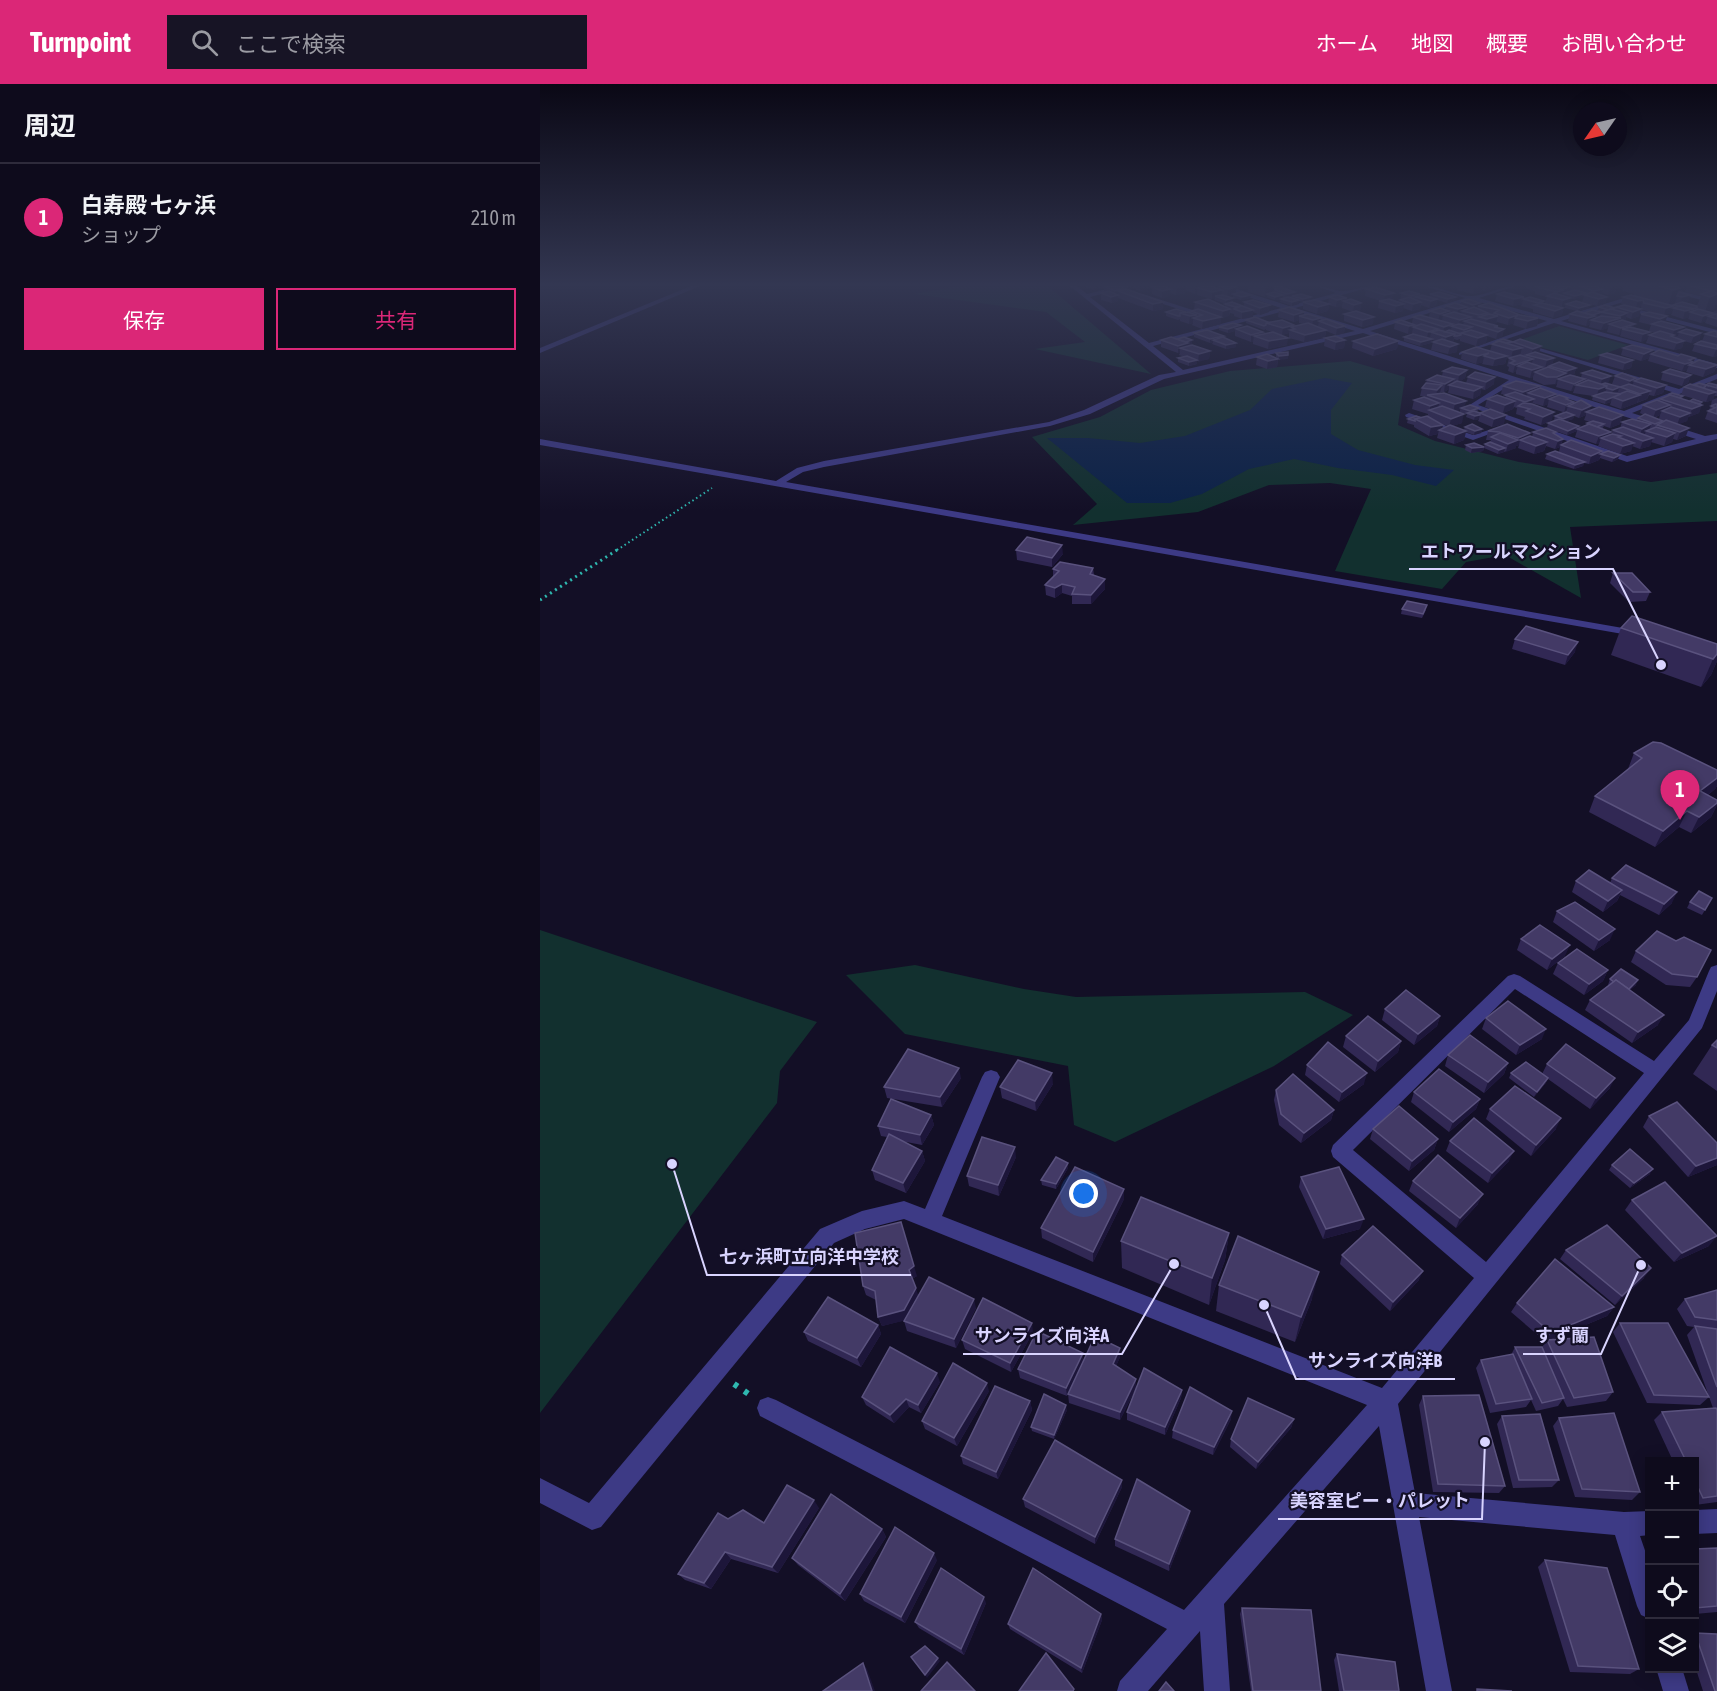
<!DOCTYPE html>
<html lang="ja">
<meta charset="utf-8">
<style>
:root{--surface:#0e0b1c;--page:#171425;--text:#f1f3f6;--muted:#9b9ba3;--line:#2e2b3b;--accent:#db2777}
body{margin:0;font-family:"Asap Condensed","Noto Sans JP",sans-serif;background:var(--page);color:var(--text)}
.controls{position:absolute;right:18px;bottom:18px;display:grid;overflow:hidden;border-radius:0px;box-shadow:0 3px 15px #0003}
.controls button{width:54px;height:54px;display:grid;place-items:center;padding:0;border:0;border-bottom:2px solid var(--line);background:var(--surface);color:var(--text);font:30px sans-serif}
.compass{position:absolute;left:1033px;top:18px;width:54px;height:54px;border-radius:50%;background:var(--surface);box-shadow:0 3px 15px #0003;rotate:236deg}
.you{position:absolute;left:544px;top:1110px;width:21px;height:21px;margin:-15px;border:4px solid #fff;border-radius:50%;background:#1a73e8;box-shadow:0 0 0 9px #1a73e833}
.badge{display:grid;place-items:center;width:39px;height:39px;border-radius:50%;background:var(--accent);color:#fff;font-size:20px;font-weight:700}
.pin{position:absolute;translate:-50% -50px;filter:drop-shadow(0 2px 3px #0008)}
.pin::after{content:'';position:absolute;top:32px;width:21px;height:18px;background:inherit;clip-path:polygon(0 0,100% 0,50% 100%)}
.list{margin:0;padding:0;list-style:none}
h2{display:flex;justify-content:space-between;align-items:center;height:78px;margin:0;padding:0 24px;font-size:26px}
h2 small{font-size:20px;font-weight:400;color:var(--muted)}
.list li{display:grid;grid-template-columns:39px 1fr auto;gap:18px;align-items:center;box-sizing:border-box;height:108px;padding:0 24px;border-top:2px solid var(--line)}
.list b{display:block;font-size:22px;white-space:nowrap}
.list p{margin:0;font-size:20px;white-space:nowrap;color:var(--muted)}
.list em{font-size:20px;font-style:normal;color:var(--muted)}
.actions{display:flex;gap:12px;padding:18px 24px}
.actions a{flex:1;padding:14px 0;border:2px solid var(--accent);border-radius:0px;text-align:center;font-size:21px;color:var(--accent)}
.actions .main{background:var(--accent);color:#fff}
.icon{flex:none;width:33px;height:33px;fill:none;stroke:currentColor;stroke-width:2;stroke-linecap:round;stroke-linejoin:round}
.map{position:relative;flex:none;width:1177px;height:1607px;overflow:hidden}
header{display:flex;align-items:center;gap:36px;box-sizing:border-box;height:84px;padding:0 30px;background:var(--accent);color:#fff}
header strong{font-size:28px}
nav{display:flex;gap:33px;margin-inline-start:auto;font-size:21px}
.search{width:420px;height:54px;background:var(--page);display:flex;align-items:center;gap:15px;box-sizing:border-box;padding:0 21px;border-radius:0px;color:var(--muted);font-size:22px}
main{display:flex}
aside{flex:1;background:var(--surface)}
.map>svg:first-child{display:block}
</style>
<header>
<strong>Turnpoint</strong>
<div class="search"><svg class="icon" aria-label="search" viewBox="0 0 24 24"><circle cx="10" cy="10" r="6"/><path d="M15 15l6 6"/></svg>ここで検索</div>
<nav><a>ホーム</a><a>地図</a><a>概要</a><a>お問い合わせ</a></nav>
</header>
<main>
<aside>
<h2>周辺<small></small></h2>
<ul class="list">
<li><span class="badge">1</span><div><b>白寿殿 七ヶ浜</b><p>ショップ</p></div><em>210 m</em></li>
</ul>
<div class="actions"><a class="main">保存</a><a>共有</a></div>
</aside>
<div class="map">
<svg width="1177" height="1607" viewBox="0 0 1177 1607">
<rect width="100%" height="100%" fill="#130f26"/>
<g fill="#12302f">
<polygon points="420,202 508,202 611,290 495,265 545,258 506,228 374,210"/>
<polygon points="1019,242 1088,261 1048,276 978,257"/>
<polygon points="810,277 865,293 858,341 895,357 979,378 1111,398 1177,389 1177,437 1030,443 1041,514 965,471 926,478 902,505 795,487 831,405 790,399 729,401 658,428 533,441 557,420 492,353 560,333 611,306 690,287"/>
<polygon points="0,846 277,938 240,987 237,1019 0,1329"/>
<polygon points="375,881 484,905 536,913 765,908 813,931 734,982 575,1058 534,1041 528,982 365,950 306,891"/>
</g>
<polygon fill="#0c2248" points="785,294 812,299 791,326 791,350 818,366 875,381 914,386 896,402 852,391 798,384 754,375 709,385 662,410 630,419 587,419 507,354 548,354 600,359 645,352 710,326 732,305"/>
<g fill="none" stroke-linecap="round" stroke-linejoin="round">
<polyline stroke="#2fb8b0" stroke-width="2" stroke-dasharray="1.5 3" stroke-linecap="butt" points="77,466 172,404"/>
<polyline stroke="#2fb8b0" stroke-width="3" stroke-dasharray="2 4" stroke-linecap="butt" points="0,516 80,464"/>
<polyline stroke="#2fb8b0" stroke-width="6" stroke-dasharray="4.5 8" stroke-linecap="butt" points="194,1300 210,1311"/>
<g fill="#3d3a85" fill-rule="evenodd">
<polygon points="151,202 160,202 0,269 0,264"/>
<path d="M 530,202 L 537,202 L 547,210 L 579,202 L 592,202 L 550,213 L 609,259 L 741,224 L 676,202 L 687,202 L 749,222 L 796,209 L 776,202 C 786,202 796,208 805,207 C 815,206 823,202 834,202 L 755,224 L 823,245 L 925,214 L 884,202 C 901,202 918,213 933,212 C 947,211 960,202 976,202 L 939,214 L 1014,235 L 1101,209 L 1103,212 L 1021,237 L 1177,280 L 1177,284 L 1014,239 L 919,271 L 919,269 L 1007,237 L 932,216 L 830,247 L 1084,327 L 1132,308 L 977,260 L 982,259 L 1139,305 L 1177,290 L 1177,295 L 1092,329 L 1165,352 L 1177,350 L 1177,355 L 1087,378 L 928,322 L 969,296 L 823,249 L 624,295 L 550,330 L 510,342 L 284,383 L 263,388 L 246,398 L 1100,547 L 1106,550 L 1100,553 L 0,361 L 0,355 L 236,397 L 257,384 L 284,377 L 509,338 L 544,326 L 619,291 L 636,288 ZM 748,226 L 815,247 L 643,286 L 613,262 ZM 975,298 L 1156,355 L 1087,372 L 938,321 Z"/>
<polygon points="1107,202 1120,202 1177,216 1177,220"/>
<polygon points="603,210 671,232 672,233 667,234 601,213"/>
<polygon points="1081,221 1177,246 1177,250 1079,224"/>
<polygon points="869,329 933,351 965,341 969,343 933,356 866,333 865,331"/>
<path d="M 1177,881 L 1177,907 L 1162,944 L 858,1320 L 875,1409 L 1084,1428 L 1110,1427 L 1110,1451 L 1100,1452 L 1110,1481 L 1110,1535 L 1101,1531 L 1097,1522 L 1075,1451 L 879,1433 L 912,1607 L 886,1607 L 839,1342 L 684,1520 L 690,1607 L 664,1607 L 660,1547 L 608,1607 L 577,1607 L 580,1597 L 627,1545 L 220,1332 L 217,1324 L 220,1316 L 228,1313 L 236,1316 L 644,1526 L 827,1321 L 364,1135 L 325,1145 L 294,1159 L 61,1443 L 52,1446 L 0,1419 L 0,1394 L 49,1419 L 280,1145 L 322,1127 L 364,1117 L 385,1125 L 442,993 L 445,988 L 451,986 L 457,988 L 460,993 L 402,1132 L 842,1304 L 934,1194 L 793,1073 L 791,1067 L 793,1061 L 968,892 L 974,890 L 980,892 L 1114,977 L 1149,936 L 1169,887 L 1171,883 ZM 975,905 L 1104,989 L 946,1178 L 813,1066 Z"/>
<polygon points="1177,1425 1177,1449 1154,1450 1154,1426"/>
<polygon points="1116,1584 1142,1584 1149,1607 1123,1607"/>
</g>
</g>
<g fill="#312854" fill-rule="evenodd">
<polygon points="545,202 579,202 584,206 623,218 623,225 613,227 578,214 578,217 572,219 561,216 561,209 564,208 564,203 554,206"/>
<polygon points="593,202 611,202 611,204 600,207 593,204"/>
<polygon points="627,202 671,202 677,204 677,202 694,202 696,209 711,211 710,214 701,216 693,214 693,211 687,212 682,211 693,218 704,222 704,218 713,216 729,228 720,231 713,228 713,233 702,235 694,232 694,230 690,229 689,232 681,233 681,240 662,245 652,241 653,239 649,240 640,237 640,235 638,236 626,232 626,228 650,228 651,227 656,226 654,225 655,218 685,223 685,220 686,220 674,216 675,215 672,215 657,211 657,209 655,210 645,206 645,209 636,211 630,209 630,212 622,214 612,210 612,203 626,204"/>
<polygon points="708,202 753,202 746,205 755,208 754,211 771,213 770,216 763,218 759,217 759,220 752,222 740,218 741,215 735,216 708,208"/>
<polygon points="911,202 953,202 953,205 945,207 942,206 942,208 933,210 917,206 918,204 912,206"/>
<path d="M 986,202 L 1177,202 L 1177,221 L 1175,221 L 1173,229 L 1174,227 L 1177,226 L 1177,243 L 1165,239 L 1166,237 L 1161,239 L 1148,235 L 1149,233 L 1143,235 L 1131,231 L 1132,229 L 1124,231 L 1102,226 L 1101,223 L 1096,224 L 1099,232 L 1091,235 L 1086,233 L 1085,237 L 1093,243 L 1110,248 L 1107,255 L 1101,258 L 1080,252 L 1081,250 L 1079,251 L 1067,248 L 1068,244 L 1061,246 L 1049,243 L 1050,240 L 1046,242 L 1028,237 L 1030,230 L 1037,227 L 1025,224 L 1025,222 L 1022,223 L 1005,219 L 1007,213 L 995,210 L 995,207 L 986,204 ZM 1082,204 L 1083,207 L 1094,210 L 1094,212 L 1083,213 L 1081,220 L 1084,221 L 1076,223 L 1075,226 L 1059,223 L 1058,227 L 1061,228 L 1044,229 L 1038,227 L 1049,224 L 1050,221 L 1029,219 L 1030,214 L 1034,215 L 1044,212 L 1042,218 L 1057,222 L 1065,220 L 1067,213 L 1061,211 L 1062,209 L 1068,211 L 1075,209 L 1076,205 ZM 1146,205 L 1145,208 L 1161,212 L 1157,222 L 1145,219 L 1148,218 L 1150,211 L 1139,208 Z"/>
<polygon points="835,203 852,216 860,218 861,209 890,213 890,210 916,216 907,219 897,216 896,222 889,224 881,221 880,225 872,227 863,224 863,227 855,229 838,224 839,217 841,217 825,212 826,205"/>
<polygon points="957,210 984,213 983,215 1003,219 1023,224 1022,231 1013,234 993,228 993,225 981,222 982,220 973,222 955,217"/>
<polygon points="789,213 807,214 806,216 821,226 813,228 802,224 802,222 796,223 789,221 788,227 777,230 763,225 763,218 788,220"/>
<polygon points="921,217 940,219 939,222 998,234 997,242 986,245 973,241 974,239 968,241 957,238 956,239 953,240 958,242 958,244 964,245 962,253 956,255 947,252 946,259 936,262 920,257 920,255 917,256 914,255 913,258 912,258 917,268 908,270 891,266 893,258 895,257 892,256 891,259 880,262 864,257 864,253 873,250 872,250 872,249 868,250 854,245 855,238 872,239 873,233 889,233 890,227 905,226 906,222 921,221"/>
<polygon points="739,226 764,231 781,237 805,242 804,249 796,251 786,247 785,253 764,258 749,254 749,249 742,251 747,261 728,265 713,260 713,258 711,258 695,252 695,247 688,249 679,246 679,243 701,241 701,244 723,248 723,250 732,248 726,246 726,245 724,246 706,239 706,236 754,242 763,240 759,239 759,236 754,238 738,233"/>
<polygon points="816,227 833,240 822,243 804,237 804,230"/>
<polygon points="1101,230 1127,232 1125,238 1143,246 1161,249 1159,257 1151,259 1144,257 1142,264 1134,266 1106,259 1109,251 1115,249 1109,247 1111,241 1099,238"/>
<polygon points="1177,248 1177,261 1162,257 1165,250"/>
<polygon points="654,249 684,254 696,263 686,265 672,260 673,258 670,259 654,253"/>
<polygon points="785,254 805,256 804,264 795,266 784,262"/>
<polygon points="637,255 652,256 652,260 648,262 670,267 669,275 657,277 657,280 649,282 638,278 638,274 644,273 639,271 640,269 638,269 621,263 621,256"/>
<polygon points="813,257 858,257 857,265 833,272 812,264"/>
<polygon points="955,258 973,258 972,261 973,258 1001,262 999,269 1014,274 1012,281 1036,284 1034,291 1041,294 1042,289 1052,286 1068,300 1080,303 1081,303 1072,300 1075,292 1126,301 1123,309 1114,312 1109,311 1107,315 1081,325 1070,321 1071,318 1065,320 1052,316 1053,312 1033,309 1034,306 1031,307 1016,303 1017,300 1004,301 993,296 993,293 990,294 976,290 976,287 973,289 968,287 969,283 967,282 969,274 970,274 967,273 965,280 953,282 942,280 943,278 936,280 921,275 922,268 950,267 952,260 955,259"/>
<polygon points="1155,260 1177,261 1177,272 1173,273 1152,267"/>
<polygon points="1083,264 1113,266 1112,269 1155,274 1153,279 1177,281 1174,288 1163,293 1146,288 1147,286 1142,287 1108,277 1109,274 1101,277 1081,271"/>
<polygon points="736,269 748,275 738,275 737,283 727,285 716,281 717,273 738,275 736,273"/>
<polygon points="1060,271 1093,276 1091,284 1083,286 1058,279"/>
<path d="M 927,286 L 925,294 L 920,297 L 926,299 L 928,293 L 935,288 L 954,300 L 945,306 L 941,305 L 940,311 L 933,315 L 908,309 L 909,305 L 904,308 L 901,308 L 900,310 L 926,317 L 924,323 L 939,324 L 937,328 L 940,329 L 950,325 L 964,340 L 952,343 L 938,337 L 939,335 L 934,336 L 926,333 L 927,330 L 920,328 L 920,326 L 916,327 L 922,339 L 912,342 L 924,346 L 925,343 L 942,345 L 941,349 L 934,351 L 926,348 L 924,356 L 914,360 L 897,354 L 898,350 L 889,352 L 874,343 L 874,341 L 867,339 L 868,335 L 888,333 L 888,330 L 872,325 L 874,316 L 886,314 L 887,313 L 880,312 L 882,304 L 886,299 L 887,296 L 902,292 L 903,287 ZM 899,339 L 908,342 L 902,344 Z"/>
<polygon points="1123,288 1151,291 1148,299 1142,302 1121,296"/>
<polygon points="1177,301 1177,312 1174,312 1173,316 1166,318 1141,311 1144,303"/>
<path d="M 963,302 L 1000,302 L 999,304 L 1016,310 L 1015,312 L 1034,318 L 1033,319 L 1080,340 L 1070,344 L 1064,342 L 1062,345 L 1071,348 L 1070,350 L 1072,350 L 1073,346 L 1080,344 L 1082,338 L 1097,336 L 1098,334 L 1104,331 L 1100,329 L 1103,321 L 1119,317 L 1120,315 L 1143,312 L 1142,315 L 1161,320 L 1159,329 L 1148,333 L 1147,337 L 1138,340 L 1146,352 L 1137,356 L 1133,355 L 1132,358 L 1124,362 L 1111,358 L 1110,362 L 1100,365 L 1092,362 L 1091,367 L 1080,370 L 1058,362 L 1059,360 L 1056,360 L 1035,353 L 1037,347 L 1027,351 L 1007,344 L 1008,339 L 1016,336 L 1014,336 L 1015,332 L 1023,328 L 1007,323 L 1008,320 L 1003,322 L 992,319 L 992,320 L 1012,336 L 1001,341 L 984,335 L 985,333 L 976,330 L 977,324 L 974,323 L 973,325 L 963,329 L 945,323 L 947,315 L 965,314 L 966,311 L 961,310 ZM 1046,331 L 1044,336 L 1050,338 L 1047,339 L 1046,341 L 1039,344 L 1039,342 L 1026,337 L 1033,335 L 1034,332 L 1039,334 ZM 1120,331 L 1119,335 L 1125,337 L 1122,338 L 1123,337 L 1114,334 Z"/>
<polygon points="1177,314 1177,339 1165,335 1168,327 1170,326 1169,326 1171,322 1173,321 1171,321 1172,316"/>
<polygon points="948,347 990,349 989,352 992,353 993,348 1016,348 1015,350 1023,355 1021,361 1061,369 1078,375 1072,378 1060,374 1059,376 1049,380 1044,379 1043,382 1034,385 1005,375 1007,370 1019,368 1020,363 1015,365 1006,362 1004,367 994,370 978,364 979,361 976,362 976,364 958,370 944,364 943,367 931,369 925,366 926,361 944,363 945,360 950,358 951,356 946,356"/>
<polygon points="476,466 523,470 512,483 477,476"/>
<polygon points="553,484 554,491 565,505 551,520 532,520 532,512 522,509 515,514 506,511 505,501 513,493 513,485"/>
<polygon points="1073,489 1110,508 1106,517 1089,518 1070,499"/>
<polygon points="862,525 886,526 882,534 861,530"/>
<polygon points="1081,544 1177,560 1177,577 1171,591 1161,603 1071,571"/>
<polygon points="975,555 1035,568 1025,581 972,565"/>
<polygon points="1094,669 1177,686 1177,702 1175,705 1168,711 1177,716 1177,721 1171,733 1151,749 1139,743 1115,763 1049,728 1055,712 1088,685"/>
<polygon points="1072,794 1132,819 1119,831 1080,811 1077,817 1063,828 1032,808 1036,797 1070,799"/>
<polygon points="1172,814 1162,831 1147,824 1150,818"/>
<polygon points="1017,827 1070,856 1054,867 1013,838"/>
<polygon points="981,855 1025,872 1007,886 977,866"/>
<polygon points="1096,867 1157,893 1150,903 1126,901 1091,878"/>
<polygon points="1018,879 1068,886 1063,897 1044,911 1013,890"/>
<polygon points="1070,895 1096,901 1090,906 1118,941 1092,959 1045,926 1050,916 1069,901 1068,901"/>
<polygon points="845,925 900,932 897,942 874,961 842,936"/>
<polygon points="946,934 1002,955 976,971 942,945"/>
<polygon points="806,952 861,957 858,968 835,988 803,963"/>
<polygon points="1177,956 1177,1007 1153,990 1172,961"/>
<polygon points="908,971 968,979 964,990 944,1009 905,982"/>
<polygon points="1007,980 1070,1004 1050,1025 1008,995 1005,1000 994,1013 969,994 971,989 1002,990"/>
<polygon points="767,981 824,1000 799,1018 765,991"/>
<polygon points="421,994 402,1023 347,1014 344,1003"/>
<polygon points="513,1000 496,1027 462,1014 460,1003"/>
<polygon points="736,1006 794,1026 791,1036 761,1059 739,1041 734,1016"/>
<polygon points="874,1008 940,1015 936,1025 909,1048 871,1018"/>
<polygon points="950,1025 1016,1045 991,1072 946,1035"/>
<polygon points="391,1031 394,1041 382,1061 361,1057 382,1067 385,1077 366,1109 335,1096 332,1086 347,1053 341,1052 338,1042"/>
<polygon points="1109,1032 1177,1059 1177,1081 1148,1093 1103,1043"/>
<polygon points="833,1045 898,1055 894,1066 869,1087 830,1055"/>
<polygon points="910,1057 969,1077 948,1099 906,1067"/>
<polygon points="476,1073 459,1112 429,1102 427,1092"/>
<polygon points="1072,1081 1110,1090 1090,1104 1069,1086"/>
<polygon points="528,1084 516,1105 502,1101 501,1096"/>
<polygon points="761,1093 820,1145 783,1155 759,1103"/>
<polygon points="873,1097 938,1120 916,1144 869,1107"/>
<polygon points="584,1115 553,1178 502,1154 501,1144"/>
<polygon points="1092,1116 1169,1162 1134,1178 1085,1126"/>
<polygon points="689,1149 685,1176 669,1221 582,1184 581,1157"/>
<polygon points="1026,1166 1104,1194 1075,1221 1020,1175"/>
<polygon points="802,1171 879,1196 850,1227 800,1180"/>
<polygon points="377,1192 372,1195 378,1212 436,1224 416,1264 367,1247 364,1237 365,1236 342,1242 338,1233 336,1216 326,1211 323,1202"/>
<polygon points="679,1201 772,1215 755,1258 676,1227"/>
<polygon points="1177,1206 1177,1418 1155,1421 1155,1377 1133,1377 1114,1336 1122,1328 1173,1324 1147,1251 1154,1243 1147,1242 1137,1225 1145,1215"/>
<polygon points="977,1219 1074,1223 1067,1232 1010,1256 1073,1308 1066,1317 1027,1323 1023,1315 1018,1322 996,1327 991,1316 986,1323 950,1329 936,1284 941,1276 971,1271 975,1263 1002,1263 1006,1258 971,1228"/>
<polygon points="1080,1239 1169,1313 1160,1321 1107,1319 1073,1248"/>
<polygon points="338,1241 341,1250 321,1283 268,1257 264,1248"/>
<polygon points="493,1248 471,1288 425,1265 422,1256"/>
<polygon points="580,1264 580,1273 576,1282 596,1304 580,1336 529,1319 528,1310 531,1304 527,1312 480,1294 478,1285 543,1269 543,1277"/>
<polygon points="400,1298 381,1329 369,1323 354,1339 326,1321 322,1313"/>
<polygon points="642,1306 641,1314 625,1351 587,1336 587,1328"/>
<polygon points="449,1307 417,1362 385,1345 382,1337"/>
<polygon points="883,1312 965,1402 959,1409 893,1408 879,1321"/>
<polygon points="490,1317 492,1326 458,1395 423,1380 421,1372"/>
<polygon points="527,1326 514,1355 492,1347 491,1343"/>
<polygon points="962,1332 1019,1396 1012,1403 973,1404 957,1340"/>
<polygon points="1019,1334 1100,1408 1092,1416 1035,1413 1013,1342"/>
<polygon points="691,1335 673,1371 632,1354 633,1346"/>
<polygon points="754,1335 751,1344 716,1385 690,1363 691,1355"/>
<polygon points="582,1396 582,1403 555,1460 485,1423 483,1415"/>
<polygon points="279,1424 238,1489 191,1475 171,1505 145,1496 138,1490 188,1435 224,1439"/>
<polygon points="649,1435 629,1487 575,1462 575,1455"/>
<polygon points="342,1445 346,1453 305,1517 258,1481 252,1474"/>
<polygon points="1177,1464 1177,1528 1155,1530 1155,1465"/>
<polygon points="397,1476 365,1539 324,1517 320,1510"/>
<polygon points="1005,1476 1099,1585 1090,1590 1030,1588 998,1483"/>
<polygon points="446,1519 424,1571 379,1544 375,1538"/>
<polygon points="702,1524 781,1607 711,1607 700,1530"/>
<polygon points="561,1530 562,1536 542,1589 470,1545 468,1540"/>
<polygon points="1155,1549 1177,1607 1163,1607 1155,1582"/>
<polygon points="797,1570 859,1607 799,1607 794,1576"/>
</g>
<g fill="#1d163a">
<polygon points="554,202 564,202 564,203 554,206"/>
<polygon points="600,202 611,202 611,204 600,207"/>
<polygon points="646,202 645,209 636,211 637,204"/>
<polygon points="654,202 665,202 658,204 657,209 655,210 655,203"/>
<polygon points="726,202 735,202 734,211 727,210 727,213 725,213"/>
<polygon points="744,202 753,202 744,205"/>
<polygon points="912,202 918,202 918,204 912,206"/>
<polygon points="938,202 943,202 942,208 933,210 934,203"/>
<polygon points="946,202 953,202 953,205 945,207"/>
<polygon points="1031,202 1032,202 1031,209 1024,209 1023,211 1015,214 1017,208"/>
<polygon points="1075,202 1077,202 1075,209 1068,211 1070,204"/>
<polygon points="1077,202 1083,202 1082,204 1077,206"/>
<polygon points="1140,202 1147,202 1146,205 1139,207 1132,229 1124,231 1126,224 1128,224 1133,206 1140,204"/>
<polygon points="696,203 696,210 687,212 688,205"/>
<polygon points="584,204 584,209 578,207 578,217 572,219 571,213 575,211 575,207"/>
<polygon points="631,205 630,212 622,214 622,207"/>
<polygon points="1063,205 1061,212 1053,214 1054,207"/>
<polygon points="1177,205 1177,221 1175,221 1172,233 1168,232 1166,237 1161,239 1170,213 1171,207"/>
<polygon points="682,206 682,213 675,212 675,215 672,215 672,208"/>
<polygon points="755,208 754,211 747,213 747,210"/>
<polygon points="854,209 852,216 844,218 845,211"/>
<polygon points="1046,209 1044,212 1034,215 1035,212"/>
<polygon points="711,211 710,214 701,216 702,213"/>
<polygon points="743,211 743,214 735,216 735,213"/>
<polygon points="1150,211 1148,218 1140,220 1142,213"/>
<polygon points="771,213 770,216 763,218 763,215"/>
<polygon points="916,213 916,216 907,219 908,215"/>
<polygon points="984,213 982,220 973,222 974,215"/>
<polygon points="1067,213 1065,220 1057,222 1059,215"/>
<polygon points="693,214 693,218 686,220 686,216"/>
<polygon points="807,214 806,218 803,217 802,222 796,223 797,216"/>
<polygon points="1030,214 1029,221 1026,220 1025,222 1022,223 1023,216"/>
<polygon points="897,215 896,222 889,224 891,217"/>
<polygon points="759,216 759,220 752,222 752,218"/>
<polygon points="1103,216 1101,223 1096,224 1098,217"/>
<polygon points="623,218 623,225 613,227 613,220"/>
<polygon points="881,218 880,225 872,227 873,220"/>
<polygon points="821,219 821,226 813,228 814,221"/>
<polygon points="940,219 937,226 932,228 933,221"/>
<polygon points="789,220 788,227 777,230 778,223"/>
<polygon points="864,220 863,227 855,229 856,222"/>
<polygon points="730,221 729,228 720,231 720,224"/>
<polygon points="1050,221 1049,224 1038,227 1039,224"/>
<polygon points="927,223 926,228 922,227 921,231 917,233 918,225"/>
<polygon points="1023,224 1022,231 1013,234 1015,227"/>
<polygon points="1157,224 1155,227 1150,228 1149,233 1143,235 1145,227"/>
<polygon points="690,225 689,232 682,234 683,227"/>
<polygon points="1101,225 1099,232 1091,235 1093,228"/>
<polygon points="713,226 713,233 702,235 702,228"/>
<polygon points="909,227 908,233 903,231 902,236 898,237 900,230"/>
<polygon points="764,228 764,233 759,232 759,236 754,238 754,231"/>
<polygon points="1061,229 1060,232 1055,234 1054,237 1051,236 1050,240 1046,242 1048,234 1052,231"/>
<polygon points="1087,229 1085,237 1069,240 1068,244 1061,246 1064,239 1080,234 1080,232"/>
<polygon points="657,231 657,235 653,234 653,239 649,240 650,232"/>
<polygon points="978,231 975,234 974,239 968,241 969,234"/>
<polygon points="958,232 956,239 945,243 947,235"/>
<polygon points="1127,232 1125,240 1117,242 1120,235"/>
<polygon points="681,233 681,240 662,245 663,237"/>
<polygon points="834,233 833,240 822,243 823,236"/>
<polygon points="931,233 929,239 924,237 923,242 918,244 920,236"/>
<polygon points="781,234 780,238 779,237 778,242 772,244 773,236"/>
<polygon points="998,234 997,242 986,245 988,237"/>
<polygon points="913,240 910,247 903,250 904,243"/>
<polygon points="1095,240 1092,247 1082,245 1081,250 1079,251 1081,244"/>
<polygon points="701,241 701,245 696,245 695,247 688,249 688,245"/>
<polygon points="754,241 754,244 751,243 749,249 742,251 743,244"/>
<polygon points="875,241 875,243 873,243 872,249 868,250 869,242"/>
<polygon points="805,242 804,249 796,251 797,244"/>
<polygon points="1144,243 1142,249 1139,248 1138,252 1134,253 1131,252 1133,251 1134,246"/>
<polygon points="898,245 897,250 891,248 890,254 887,255 888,248"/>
<polygon points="964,245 962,253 956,255 958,248"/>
<polygon points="786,246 785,253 764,258 765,251"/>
<polygon points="723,248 722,255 714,252 713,258 711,258 711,251"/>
<polygon points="1110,248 1107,255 1101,258 1103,250"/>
<polygon points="1161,249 1159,257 1151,259 1154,252"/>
<polygon points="915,250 913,258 905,261 906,253"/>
<polygon points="947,251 946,259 936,262 938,254"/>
<polygon points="684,252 684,255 673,256 673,258 670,259 670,255"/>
<polygon points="748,254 747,261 728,265 729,257"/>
<polygon points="892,255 891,259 880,262 881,258"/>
<polygon points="652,256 652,260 648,261 648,266 640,264 640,269 638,269 638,262 643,259"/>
<polygon points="805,256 804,264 795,266 796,258"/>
<polygon points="858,257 857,265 833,272 835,265"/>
<polygon points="1144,257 1142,264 1134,266 1137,259"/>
<polygon points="696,259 696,263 686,265 686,261"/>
<polygon points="918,260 917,268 908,270 910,263"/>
<polygon points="1001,262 999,269 991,272 993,265"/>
<polygon points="982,264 980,272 971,274 973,266"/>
<polygon points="1177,265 1177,272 1173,273 1176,266"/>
<polygon points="1113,266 1109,274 1101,277 1104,270"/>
<polygon points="670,267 669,275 658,278 659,270"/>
<polygon points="949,269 944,272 943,278 936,280 938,272"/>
<polygon points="748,271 748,275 739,276 739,272"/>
<polygon points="967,272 965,280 953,282 955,275"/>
<polygon points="1014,274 1012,281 1005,284 1007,276"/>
<polygon points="1155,274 1152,282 1149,281 1147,286 1142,287 1145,280 1149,276"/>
<polygon points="738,275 737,283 727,285 728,277"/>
<polygon points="993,275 991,282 978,282 976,287 973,289 975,281"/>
<polygon points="657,276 657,280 649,282 649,278"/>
<polygon points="1093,276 1091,284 1083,286 1085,279"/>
<polygon points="1177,281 1174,288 1163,293 1166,285"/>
<polygon points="1002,283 1000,290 995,288 993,293 990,294 992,286"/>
<polygon points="1036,284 1034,291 1025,295 1027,287"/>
<polygon points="927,286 925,294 918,299 919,291"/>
<polygon points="1026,289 1024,297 1018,295 1017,300 1015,301 1017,293"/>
<polygon points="1151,291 1148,299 1142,302 1145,294"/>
<polygon points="1071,292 1068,300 1060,303 1062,295"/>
<polygon points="955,293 954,300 945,306 946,298"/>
<polygon points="1096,294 1095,298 1094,297 1092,303 1087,305 1090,297"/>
<polygon points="914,295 912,302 909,301 909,305 904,308 905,300"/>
<polygon points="1045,295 1043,302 1036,301 1034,306 1031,307 1034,300"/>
<polygon points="902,301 900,309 896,314 897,306"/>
<polygon points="1126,301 1123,309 1114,312 1117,304"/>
<polygon points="1000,302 998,310 988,309 986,314 981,316 983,308"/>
<polygon points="1067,302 1065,310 1056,313 1059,305"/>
<polygon points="942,303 940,311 933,315 934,307"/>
<polygon points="1079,304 1078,308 1072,310 1073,306"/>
<polygon points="1110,307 1107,315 1098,318 1100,310"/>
<polygon points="1176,308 1173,316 1166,318 1169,310"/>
<polygon points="1016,310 1014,317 1009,315 1008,320 1003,322 1005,314"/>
<polygon points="1100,311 1097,319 1081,325 1083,317"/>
<polygon points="1028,314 1026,320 1034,318 1032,323 1028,322 1026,328 1024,329 1026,321 1026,315"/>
<polygon points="1072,314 1071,318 1065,320 1066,316"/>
<polygon points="994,315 991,323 983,323 985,318"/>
<polygon points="926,317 924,325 921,324 920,326 913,328 915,320"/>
<polygon points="975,317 973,325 963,329 965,321"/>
<polygon points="1162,318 1161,321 1162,321 1159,329 1149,333 1152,325 1158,320"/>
<polygon points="899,319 898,327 890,326 890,322"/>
<polygon points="1130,321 1128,329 1122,327 1120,331 1113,334 1116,326"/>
<polygon points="1051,322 1049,329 1046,328 1046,331 1039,334 1042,326"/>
<polygon points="1014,328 1012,336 1001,341 1003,333"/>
<polygon points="1150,329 1147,337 1137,341 1140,333"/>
<polygon points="924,330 922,339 909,343 911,335"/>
<polygon points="940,331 939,335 934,336 935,332"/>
<polygon points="966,331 964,340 952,343 954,335"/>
<polygon points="1034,331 1033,335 1022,339 1023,335"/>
<polygon points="1083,331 1080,340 1070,344 1072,336"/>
<polygon points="1111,340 1109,348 1106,347 1105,350 1099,353 1102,345"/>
<polygon points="903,341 902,347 899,346 898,350 889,352 891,343"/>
<polygon points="1039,342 1038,345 1037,345 1037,347 1027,351 1028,347"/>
<polygon points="1149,344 1146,352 1137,356 1140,348"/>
<polygon points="942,345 941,349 934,351 935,347"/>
<polygon points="926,347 924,356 914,360 915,351"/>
<polygon points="1071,348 1068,356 1061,354 1059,360 1056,360 1059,352"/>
<polygon points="990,349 988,357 980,356 979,361 976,362 976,364 966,368 968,360"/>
<polygon points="1135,349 1132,358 1124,362 1127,353"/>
<polygon points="1113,354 1110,362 1100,365 1103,357"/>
<polygon points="1023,355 1020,363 1015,365 1018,357"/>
<polygon points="1007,358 1004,367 994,370 996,362"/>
<polygon points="1094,359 1091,367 1080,370 1083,362"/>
<polygon points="944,363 943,367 931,369 932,364"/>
<polygon points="965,364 964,368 958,370 959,366"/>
<polygon points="1062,367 1059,376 1049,380 1051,372"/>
<polygon points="1080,371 1078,375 1072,378 1074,374"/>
<polygon points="1045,378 1043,382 1034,385 1035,381"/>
<polygon points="522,461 523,470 512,483 512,474"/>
<polygon points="565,495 565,505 551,520 551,511"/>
<polygon points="522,500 522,509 515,514 515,504"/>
<polygon points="1038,558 1035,568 1025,581 1028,571"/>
<polygon points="1177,570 1177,577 1171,591 1161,603 1173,575"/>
<polygon points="1177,694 1177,702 1175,705 1153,723 1160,707"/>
<polygon points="1177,719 1177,721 1171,733 1151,749 1159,733"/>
<polygon points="1147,727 1139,743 1115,763 1123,747"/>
<polygon points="1082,806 1077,817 1063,828 1068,817"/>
<polygon points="1137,808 1132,819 1119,831 1124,820"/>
<polygon points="1075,845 1070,856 1054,867 1059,856"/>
<polygon points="1030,861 1025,872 1007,886 1012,875"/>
<polygon points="1068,886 1063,897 1044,911 1049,900"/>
<polygon points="1098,896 1096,901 1084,912 1087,907"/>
<polygon points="1124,931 1118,941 1092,959 1098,948"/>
<polygon points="900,932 897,942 874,961 878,950"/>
<polygon points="1006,945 1002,955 976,971 980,961"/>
<polygon points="861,957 858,968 835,988 838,977"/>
<polygon points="968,979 964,990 944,1009 948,998"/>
<polygon points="419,984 421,994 402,1023 400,1013"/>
<polygon points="512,989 513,1000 496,1027 495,1017"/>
<polygon points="827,989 824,1000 799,1018 802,1008"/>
<polygon points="1008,994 1005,1000 994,1013 997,1008"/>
<polygon points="1075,994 1070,1004 1050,1025 1056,1014"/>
<polygon points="940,1015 936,1025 909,1048 913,1038"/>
<polygon points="794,1026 791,1036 761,1059 764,1049"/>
<polygon points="391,1031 394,1041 382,1061 380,1051"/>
<polygon points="1021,1034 1016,1045 991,1072 996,1061"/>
<polygon points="898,1055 894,1066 869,1087 872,1077"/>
<polygon points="475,1063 476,1073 459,1112 458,1101"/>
<polygon points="382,1067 385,1077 366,1109 363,1099"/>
<polygon points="974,1067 969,1077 948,1099 952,1089"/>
<polygon points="1177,1074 1177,1081 1148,1093 1156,1082"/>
<polygon points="528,1079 528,1084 516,1105 516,1100"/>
<polygon points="1113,1085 1110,1090 1090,1104 1094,1099"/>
<polygon points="584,1105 584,1115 553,1178 553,1168"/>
<polygon points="943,1110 938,1120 916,1144 920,1134"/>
<polygon points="824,1135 820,1145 783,1155 786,1145"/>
<polygon points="361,1138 377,1192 372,1195 369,1186"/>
<polygon points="689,1149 685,1176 669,1221 672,1194"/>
<polygon points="1177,1152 1169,1162 1134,1178 1142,1169"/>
<polygon points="1111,1184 1104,1194 1075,1221 1082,1212"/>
<polygon points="883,1187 879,1196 850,1227 853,1218"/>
<polygon points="779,1188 772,1215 755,1258 761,1233"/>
<polygon points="376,1204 379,1214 367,1236 342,1242 338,1233"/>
<polygon points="434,1215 436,1224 416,1264 414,1255"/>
<polygon points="1074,1223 1067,1232 1007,1257 1007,1256 1005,1258 1011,1249"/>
<polygon points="492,1239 493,1248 471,1288 470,1279"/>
<polygon points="338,1241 341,1250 321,1283 317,1274"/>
<polygon points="580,1264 580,1273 573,1289 573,1280"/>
<polygon points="543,1269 543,1278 527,1312 526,1304"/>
<polygon points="397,1289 400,1298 381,1329 378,1321"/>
<polygon points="596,1295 596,1304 580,1336 580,1328"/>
<polygon points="447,1299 449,1307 417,1362 414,1354"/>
<polygon points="642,1306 641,1314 625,1351 625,1343"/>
<polygon points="366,1315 369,1323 354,1339 350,1331"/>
<polygon points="490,1317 492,1326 458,1395 456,1388"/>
<polygon points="526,1321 527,1326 514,1355 514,1351"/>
<polygon points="692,1327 691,1335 673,1371 674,1363"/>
<polygon points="754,1335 751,1344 716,1385 718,1378"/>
<polygon points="582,1396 582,1403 555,1460 555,1453"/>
<polygon points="274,1416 279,1424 238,1489 232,1483"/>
<polygon points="650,1427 649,1435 629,1487 629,1480"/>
<polygon points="342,1445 346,1453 305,1517 300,1510"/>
<polygon points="185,1468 191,1475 171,1505 164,1499"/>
<polygon points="394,1469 397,1476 365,1539 361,1533"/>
<polygon points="444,1513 446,1519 424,1571 421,1565"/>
<polygon points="561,1530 562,1536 542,1589 541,1584"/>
<polygon points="398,1574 400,1577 387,1594 385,1591"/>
<polygon points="323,1579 327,1585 335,1607 332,1607"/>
</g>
<g fill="#433a66" stroke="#5a527e" stroke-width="1.5">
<polygon points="564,202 579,202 584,204 575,207"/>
<polygon points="615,202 623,202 631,205 622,207 612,203"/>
<polygon points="664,202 671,202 682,206 672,208 658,204"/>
<polygon points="679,202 694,202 696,203 688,205"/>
<polygon points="735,202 738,202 755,208 747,210 735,206"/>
<polygon points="998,202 1008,202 1023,206 1017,208 996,203"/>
<polygon points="1015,202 1031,202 1023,205"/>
<polygon points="1039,202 1055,202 1063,205 1054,207"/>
<polygon points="1119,202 1136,202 1140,204 1133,206"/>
<polygon points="1151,202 1173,202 1177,204 1177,205 1171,207"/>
<polygon points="835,203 854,209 845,211 826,205"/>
<polygon points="586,205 623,218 613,220 578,207"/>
<polygon points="1035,206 1046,209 1035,212 1024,209"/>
<polygon points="569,207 578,211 571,213 561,209"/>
<polygon points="869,207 880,210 871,212 861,209"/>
<polygon points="1171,207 1177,209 1177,210 1170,213 1161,210"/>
<polygon points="701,208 711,211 702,213 693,210"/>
<polygon points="734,208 743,211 735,213 727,210"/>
<polygon points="899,208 916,213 908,215 890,210"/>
<polygon points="964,208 984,213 974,215 957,210"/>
<polygon points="1052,208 1067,213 1059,215 1044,211"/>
<polygon points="1139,208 1150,211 1142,213 1137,212"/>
<polygon points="1014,209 1030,214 1023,216 1007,212"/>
<polygon points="761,210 771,213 763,215 752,212"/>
<polygon points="682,211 693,214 686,216 675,212"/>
<polygon points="797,211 807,214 797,216 789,213"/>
<polygon points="882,211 897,215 891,217 875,213"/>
<polygon points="1091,211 1134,222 1126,224 1104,219 1103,216 1098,217 1083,213"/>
<polygon points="748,213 759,216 752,218 741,215"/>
<polygon points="869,213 881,218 873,220 860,216"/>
<polygon points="990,213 1004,217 998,219 983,215"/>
<polygon points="668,215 690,225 683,227 655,218"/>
<polygon points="811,215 821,219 814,221 803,217"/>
<polygon points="849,215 864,220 856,222 839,217"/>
<polygon points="928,215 940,219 933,221 921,217"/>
<polygon points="713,216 730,221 720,224 704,218"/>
<polygon points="775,216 789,220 778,223 763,218"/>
<polygon points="1036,217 1050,221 1039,224 1026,220"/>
<polygon points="692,218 713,226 702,228 694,225 701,222 695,223 685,220"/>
<polygon points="1142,218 1157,222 1157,224 1152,225 1140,222 1138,222 1133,221"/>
<polygon points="915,219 927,223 918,225 906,222"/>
<polygon points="949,219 980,231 998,234 988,237 975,234 978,231 969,234 954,229 959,226 938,222"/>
<polygon points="1002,219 1023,224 1015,227 994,221"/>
<polygon points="1065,221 1075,224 1068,226 1059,223"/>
<polygon points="1084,221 1101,225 1093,228 1076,223"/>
<polygon points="1140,222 1154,225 1145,227 1133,224"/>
<polygon points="749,223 764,228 754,231 739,226"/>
<polygon points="934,223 948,229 939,231 922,227"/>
<polygon points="900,224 909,227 900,230 890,227"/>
<polygon points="636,225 646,228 640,229 640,232 638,232 626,228"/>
<polygon points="658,225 681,233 663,237 653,234 662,231 651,227"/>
<polygon points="1071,225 1087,229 1080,232 1061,228"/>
<polygon points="1158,225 1173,229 1163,232 1150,228"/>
<polygon points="1052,226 1062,228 1053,231 1044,229"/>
<polygon points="816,227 834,233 823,236 804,230"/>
<polygon points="1037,227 1055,232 1048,234 1030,230"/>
<polygon points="648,228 657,231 650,232 640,229"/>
<polygon points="914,228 931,233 920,236 903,231"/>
<polygon points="1109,228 1127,232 1120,235 1101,230"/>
<polygon points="768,230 781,234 773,236 759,232"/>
<polygon points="949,230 958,232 947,235 939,233"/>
<polygon points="1176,230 1177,230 1177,235 1168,232"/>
<polygon points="880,231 913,240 904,243 873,233"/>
<polygon points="1061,232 1081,234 1064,239 1051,236"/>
<polygon points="715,233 728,238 726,239 726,241 724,242 706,236"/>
<polygon points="786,235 805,242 797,244 779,237"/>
<polygon points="931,235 958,242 954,243 964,245 958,248 924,237"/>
<polygon points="742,236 754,241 743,244 726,239"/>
<polygon points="861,236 875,241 869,242 855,238"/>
<polygon points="1082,236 1095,240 1081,244 1069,240"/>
<polygon points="1121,237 1144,243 1134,246 1112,240"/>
<polygon points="693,239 701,241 688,245 679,243"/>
<polygon points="768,239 786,246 765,251 750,246 755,245 751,243"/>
<polygon points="881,240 898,245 888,248 873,243"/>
<polygon points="919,240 932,243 924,246 911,242"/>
<polygon points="707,242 723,248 711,251 696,245"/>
<polygon points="1090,243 1110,248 1103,250 1082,245"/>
<polygon points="1146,245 1161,249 1154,252 1139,248"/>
<polygon points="667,246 684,252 670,255 654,249"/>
<polygon points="899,246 915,250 906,253 891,248"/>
<polygon points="909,246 921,250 921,251 917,252 914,252 915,250 905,248"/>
<polygon points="931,246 947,251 938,254 921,249"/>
<polygon points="1120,247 1134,251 1131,252 1144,257 1137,259 1109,251"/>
<polygon points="1174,247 1177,248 1177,253 1165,250"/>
<polygon points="733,248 748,254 729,257 714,252"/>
<polygon points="837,250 858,257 835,265 813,257"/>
<polygon points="873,250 892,255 881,258 864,253"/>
<polygon points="795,252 805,256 796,258 785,254"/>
<polygon points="631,253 648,259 638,262 621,256"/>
<polygon points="644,253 652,256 646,258 637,255"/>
<polygon points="683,253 696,259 686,261 673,256"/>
<polygon points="902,255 918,260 910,263 893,258"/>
<polygon points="963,255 973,258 966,259 959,257 955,258"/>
<polygon points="980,255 1001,262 993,265 973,258"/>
<polygon points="959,257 982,264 973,266 952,260"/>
<polygon points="1161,257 1177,261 1177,265 1155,260"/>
<polygon points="652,261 670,267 659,270 640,264"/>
<polygon points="1092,261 1113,266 1104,270 1083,264"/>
<polygon points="936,263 967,272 955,275 944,272 949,269 938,272 922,268"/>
<polygon points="1119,266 1138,272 1141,270 1155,274 1149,276 1153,278 1145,280 1111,270"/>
<polygon points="748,268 748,271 739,272 736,269"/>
<polygon points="995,268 1014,274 1007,276 986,271"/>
<polygon points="1067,269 1093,276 1085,279 1060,271"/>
<polygon points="727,270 738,275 728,277 717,273"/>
<polygon points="980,271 993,275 975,281 970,279 975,277 969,274"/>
<polygon points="647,272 657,276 649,278 638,274"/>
<polygon points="1159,276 1177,281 1166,285 1149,281"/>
<polygon points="987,278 1002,283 992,286 978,282"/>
<polygon points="1019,278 1036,284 1027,287 1009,282"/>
<polygon points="912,283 927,286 919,291 903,287"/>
<polygon points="1008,283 1026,289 1017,293 1007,293 995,288"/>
<polygon points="1130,285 1151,291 1145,294 1123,288"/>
<polygon points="1052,286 1071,292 1062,295 1042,289"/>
<polygon points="935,288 955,293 946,298 928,293"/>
<polygon points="1082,289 1096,294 1090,297 1075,292"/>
<polygon points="897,291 914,295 905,300 887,296"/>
<polygon points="1030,291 1045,295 1034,300 1018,295"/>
<polygon points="1101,294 1126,301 1117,304 1094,297"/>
<polygon points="1048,296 1067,302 1059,305 1036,301"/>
<polygon points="917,297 942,303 934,307 909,301"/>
<polygon points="976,297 1000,302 983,308 963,302"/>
<polygon points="886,299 902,301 897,306 882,304"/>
<polygon points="1065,299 1080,303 1073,306 1066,304 1067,302 1062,300"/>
<polygon points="1159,299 1169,302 1166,301 1165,303 1163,304 1154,301"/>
<polygon points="1169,299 1177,301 1177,304 1166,301"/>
<polygon points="1089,300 1110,307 1100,310 1080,303"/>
<polygon points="1150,300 1176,308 1169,310 1144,303"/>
<polygon points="1000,304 1016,310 1005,314 988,309"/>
<polygon points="1087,307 1100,311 1083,317 1072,313"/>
<polygon points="975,308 994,315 985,318 965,311"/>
<polygon points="1065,308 1081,310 1066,316 1053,312"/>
<polygon points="904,309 926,317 915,320 887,311"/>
<polygon points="1132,309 1143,312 1139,314 1130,311 1128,311"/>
<polygon points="957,311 975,317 965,321 947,315"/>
<polygon points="1019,311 1028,314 1026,315 1034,318 1026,321 1009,315"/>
<polygon points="1130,311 1162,321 1152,325 1120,315"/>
<polygon points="884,313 899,319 890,322 874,316"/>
<polygon points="1153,315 1162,318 1159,320 1150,317"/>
<polygon points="1041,316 1051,322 1042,326 1028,322"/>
<polygon points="1117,316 1130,321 1116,326 1103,321"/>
<polygon points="983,319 992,320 1014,328 1003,333 986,327 990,325 978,322"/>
<polygon points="1176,320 1177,321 1177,323 1176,324 1171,322"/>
<polygon points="930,321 939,324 930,327 921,324"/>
<polygon points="902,322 924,330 911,335 889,326"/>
<polygon points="1059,323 1083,331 1072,336 1046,328"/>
<polygon points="1131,323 1150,329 1140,333 1122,327"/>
<polygon points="1177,323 1177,330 1168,327"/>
<polygon points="950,325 966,331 954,335 940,329"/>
<polygon points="934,327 940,329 940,331 935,332 927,329"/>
<polygon points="1026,328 1034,331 1023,335 1015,332"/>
<polygon points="1105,330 1123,337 1115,340 1098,334"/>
<polygon points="876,332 882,334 875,335 875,337 868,335"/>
<polygon points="887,332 903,341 891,343 875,335"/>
<polygon points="1019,335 1039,342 1028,347 1008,339"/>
<polygon points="1092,335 1111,340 1102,345 1082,338"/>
<polygon points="1126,336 1149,344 1140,348 1117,341"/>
<polygon points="1053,337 1064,340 1057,343 1047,339"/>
<polygon points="932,340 942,345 935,347 925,343"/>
<polygon points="967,340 990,349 978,354 959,348 948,347"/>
<polygon points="1049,340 1071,348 1059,352 1037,345"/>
<polygon points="910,341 926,347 915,351 899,346"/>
<polygon points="1083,343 1113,354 1103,357 1073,346"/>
<polygon points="1116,343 1135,349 1127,353 1106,347"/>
<polygon points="1006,344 1016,348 1013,349 1023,355 1018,357 993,348"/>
<polygon points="960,349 978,356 968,360 951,353"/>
<polygon points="1072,350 1081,352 1078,353 1094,359 1083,362 1061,354"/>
<polygon points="990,352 1007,358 996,362 980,356"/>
<polygon points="1031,356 1062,367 1051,372 1021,361"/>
<polygon points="950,358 965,364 959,366 945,360"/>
<polygon points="934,359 944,363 932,364 926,361"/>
<polygon points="1015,367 1045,378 1035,381 1007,370"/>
<polygon points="1068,367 1080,371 1074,374 1060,370"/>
<polygon points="487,453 522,461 512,474 476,466"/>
<polygon points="520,478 553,484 550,490 565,495 551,511 532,510 535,503 522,500 515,504 505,501 519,487 513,485"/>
<polygon points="1073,489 1092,489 1110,508 1093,508"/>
<polygon points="867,517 887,521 883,530 862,525"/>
<polygon points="1092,532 1177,560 1177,570 1173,575 1081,544"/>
<polygon points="986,542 1038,558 1028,571 975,555"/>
<polygon points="1113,658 1121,659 1177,686 1177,694 1160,707 1177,716 1177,719 1159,733 1147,727 1123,747 1055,712 1102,674 1094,669"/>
<polygon points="1086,781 1137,808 1124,820 1072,794"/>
<polygon points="1049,786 1082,806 1068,817 1036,797"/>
<polygon points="1159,807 1172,814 1165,826 1150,818"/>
<polygon points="1035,818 1075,845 1059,856 1017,827"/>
<polygon points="1000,841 1030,861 1012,875 981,855"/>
<polygon points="1117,847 1136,857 1144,853 1171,866 1157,893 1132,890 1096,867"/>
<polygon points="1037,865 1068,886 1049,900 1018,879"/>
<polygon points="1081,885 1098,896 1089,905 1076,896 1074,898 1070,895"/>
<polygon points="1076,896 1124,931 1098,948 1050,916"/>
<polygon points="866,906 900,932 878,950 845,925"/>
<polygon points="968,917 1006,945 980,961 946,934"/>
<polygon points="828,932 861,957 838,977 806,952"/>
<polygon points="930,951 968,979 948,998 908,971"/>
<polygon points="1177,956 1177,964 1172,961"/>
<polygon points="788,958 827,989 802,1008 767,981"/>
<polygon points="1026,960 1075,994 1056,1014 1007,980"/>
<polygon points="368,965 419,984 400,1013 344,1003"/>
<polygon points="478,976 512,989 495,1017 460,1003"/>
<polygon points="986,978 1008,994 997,1008 971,989"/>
<polygon points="899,985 940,1015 913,1038 874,1008"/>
<polygon points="753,990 794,1026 764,1049 741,1030 736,1006"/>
<polygon points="975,1002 1021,1034 996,1061 950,1025"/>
<polygon points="351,1015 391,1031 380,1051 338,1042"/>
<polygon points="1137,1018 1177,1059 1177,1074 1156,1082 1109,1032"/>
<polygon points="859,1022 898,1055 872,1077 833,1045"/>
<polygon points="934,1034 974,1067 952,1089 910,1057"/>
<polygon points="349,1050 382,1067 363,1099 332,1086"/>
<polygon points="442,1053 475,1063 458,1101 427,1092"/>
<polygon points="1090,1065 1113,1085 1094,1099 1072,1081"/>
<polygon points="898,1071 943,1110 920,1134 873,1097"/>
<polygon points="516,1073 528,1079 516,1100 501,1096"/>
<polygon points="535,1083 584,1105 553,1168 501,1144"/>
<polygon points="799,1083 824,1135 786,1145 761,1093"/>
<polygon points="1125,1098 1177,1152 1142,1169 1092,1116"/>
<polygon points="601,1113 689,1149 672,1194 581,1157"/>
<polygon points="361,1138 374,1182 369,1186 376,1204 364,1226 338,1233 335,1207 323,1202 315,1149"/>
<polygon points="1067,1141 1111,1184 1082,1212 1026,1166"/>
<polygon points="833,1142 883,1187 853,1218 802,1171"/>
<polygon points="698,1152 779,1188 761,1233 679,1201"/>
<polygon points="1015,1175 1074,1223 1011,1249 977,1219"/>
<polygon points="389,1193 434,1215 414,1255 364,1237"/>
<polygon points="1177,1206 1177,1236 1155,1233 1145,1215"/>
<polygon points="288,1213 338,1241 317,1274 264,1248"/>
<polygon points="443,1214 492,1239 470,1279 422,1256"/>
<polygon points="1080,1239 1128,1239 1169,1313 1114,1311"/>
<polygon points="1155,1242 1177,1245 1177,1303"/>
<polygon points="497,1247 543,1269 526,1304 478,1285"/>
<polygon points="555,1252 580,1264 573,1280 596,1295 580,1328 528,1310"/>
<polygon points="1054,1253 1073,1308 1034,1314 1007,1256"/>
<polygon points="350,1263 397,1289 378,1321 366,1315 350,1331 322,1313"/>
<polygon points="975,1263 1002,1263 1024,1314 1002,1319"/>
<polygon points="973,1270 992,1315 956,1320 941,1276"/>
<polygon points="413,1279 447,1299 414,1354 382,1337"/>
<polygon points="604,1284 642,1306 625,1343 587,1328"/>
<polygon points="455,1302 490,1317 456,1388 421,1372"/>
<polygon points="650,1303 692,1327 674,1363 633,1346"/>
<polygon points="504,1310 526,1321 514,1351 491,1343"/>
<polygon points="939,1311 965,1402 898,1400 883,1312"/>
<polygon points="708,1314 754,1335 718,1378 691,1355"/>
<polygon points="1176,1324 1177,1326 1177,1412 1163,1414 1155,1397 1155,1377 1146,1377 1122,1328"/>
<polygon points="1074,1329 1100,1408 1042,1405 1019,1334"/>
<polygon points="1000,1330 1019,1396 979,1396 962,1332"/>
<polygon points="515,1356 582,1396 555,1453 483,1415"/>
<polygon points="597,1395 650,1427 629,1480 575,1455"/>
<polygon points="247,1401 274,1416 232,1483 185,1468 164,1499 138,1490 178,1429 188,1435 203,1426 224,1439"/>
<polygon points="291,1410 342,1445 300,1510 252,1474"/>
<polygon points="355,1443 394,1469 361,1533 320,1510"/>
<polygon points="1177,1464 1177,1522 1155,1524 1155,1465"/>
<polygon points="1005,1476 1067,1484 1099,1585 1038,1582"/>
<polygon points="401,1484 444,1513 421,1565 375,1538"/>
<polygon points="493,1484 561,1530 541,1584 468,1540"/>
<polygon points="702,1524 771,1526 781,1607 713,1607"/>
<polygon points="1155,1549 1177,1550 1177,1607 1175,1607"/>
<polygon points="385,1562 398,1574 385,1591 371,1573"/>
<polygon points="506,1569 534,1605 533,1607 479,1607"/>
<polygon points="797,1570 855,1578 859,1607 804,1607"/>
<polygon points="407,1578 435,1607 381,1607"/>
<polygon points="323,1579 332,1607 283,1607"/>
<polygon points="626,1598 634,1607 619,1607"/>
<polygon points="937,1605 972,1607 937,1607"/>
</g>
<linearGradient id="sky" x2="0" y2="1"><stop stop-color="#0a0815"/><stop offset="0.47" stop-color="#333752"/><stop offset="1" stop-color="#333752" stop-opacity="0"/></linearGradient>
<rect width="1177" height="427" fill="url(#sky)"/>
<path fill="none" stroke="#d9d4ff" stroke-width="2" d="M1121 581L1073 485H869M132 1080L167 1191H371M634 1180L582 1270H423M1101 1181L1061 1270H983M724 1221L756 1295H915M945 1358L942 1435H738"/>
<g fill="#d9d4ff" stroke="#130f26" stroke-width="2">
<circle cx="1121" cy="581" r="6"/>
<circle cx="132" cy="1080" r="6"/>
<circle cx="634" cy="1180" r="6"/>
<circle cx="1101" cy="1181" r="6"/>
<circle cx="724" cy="1221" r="6"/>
<circle cx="945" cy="1358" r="6"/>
</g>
<g font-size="18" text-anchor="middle" font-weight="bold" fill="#d9d4ff" stroke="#130f26" stroke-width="4.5" stroke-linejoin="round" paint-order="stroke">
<text x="971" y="474">エトワールマンション</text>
<text x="269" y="1179">七ヶ浜町立向洋中学校</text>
<text x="502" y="1258">サンライズ向洋A</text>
<text x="1022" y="1258">すず蘭</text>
<text x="835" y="1283">サンライズ向洋B</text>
<text x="840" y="1423">美容室ピー・パレット</text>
</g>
</svg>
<div class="controls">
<button>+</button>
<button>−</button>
<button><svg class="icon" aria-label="locate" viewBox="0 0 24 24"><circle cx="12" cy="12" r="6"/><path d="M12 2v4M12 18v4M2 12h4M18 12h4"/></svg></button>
<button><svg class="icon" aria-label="layers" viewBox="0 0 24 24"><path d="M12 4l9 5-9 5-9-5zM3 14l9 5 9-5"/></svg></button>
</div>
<svg class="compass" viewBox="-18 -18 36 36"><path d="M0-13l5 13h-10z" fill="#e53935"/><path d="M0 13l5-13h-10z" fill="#9b9ba3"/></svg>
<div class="you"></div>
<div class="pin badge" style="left:1140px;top:736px">1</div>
</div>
</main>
